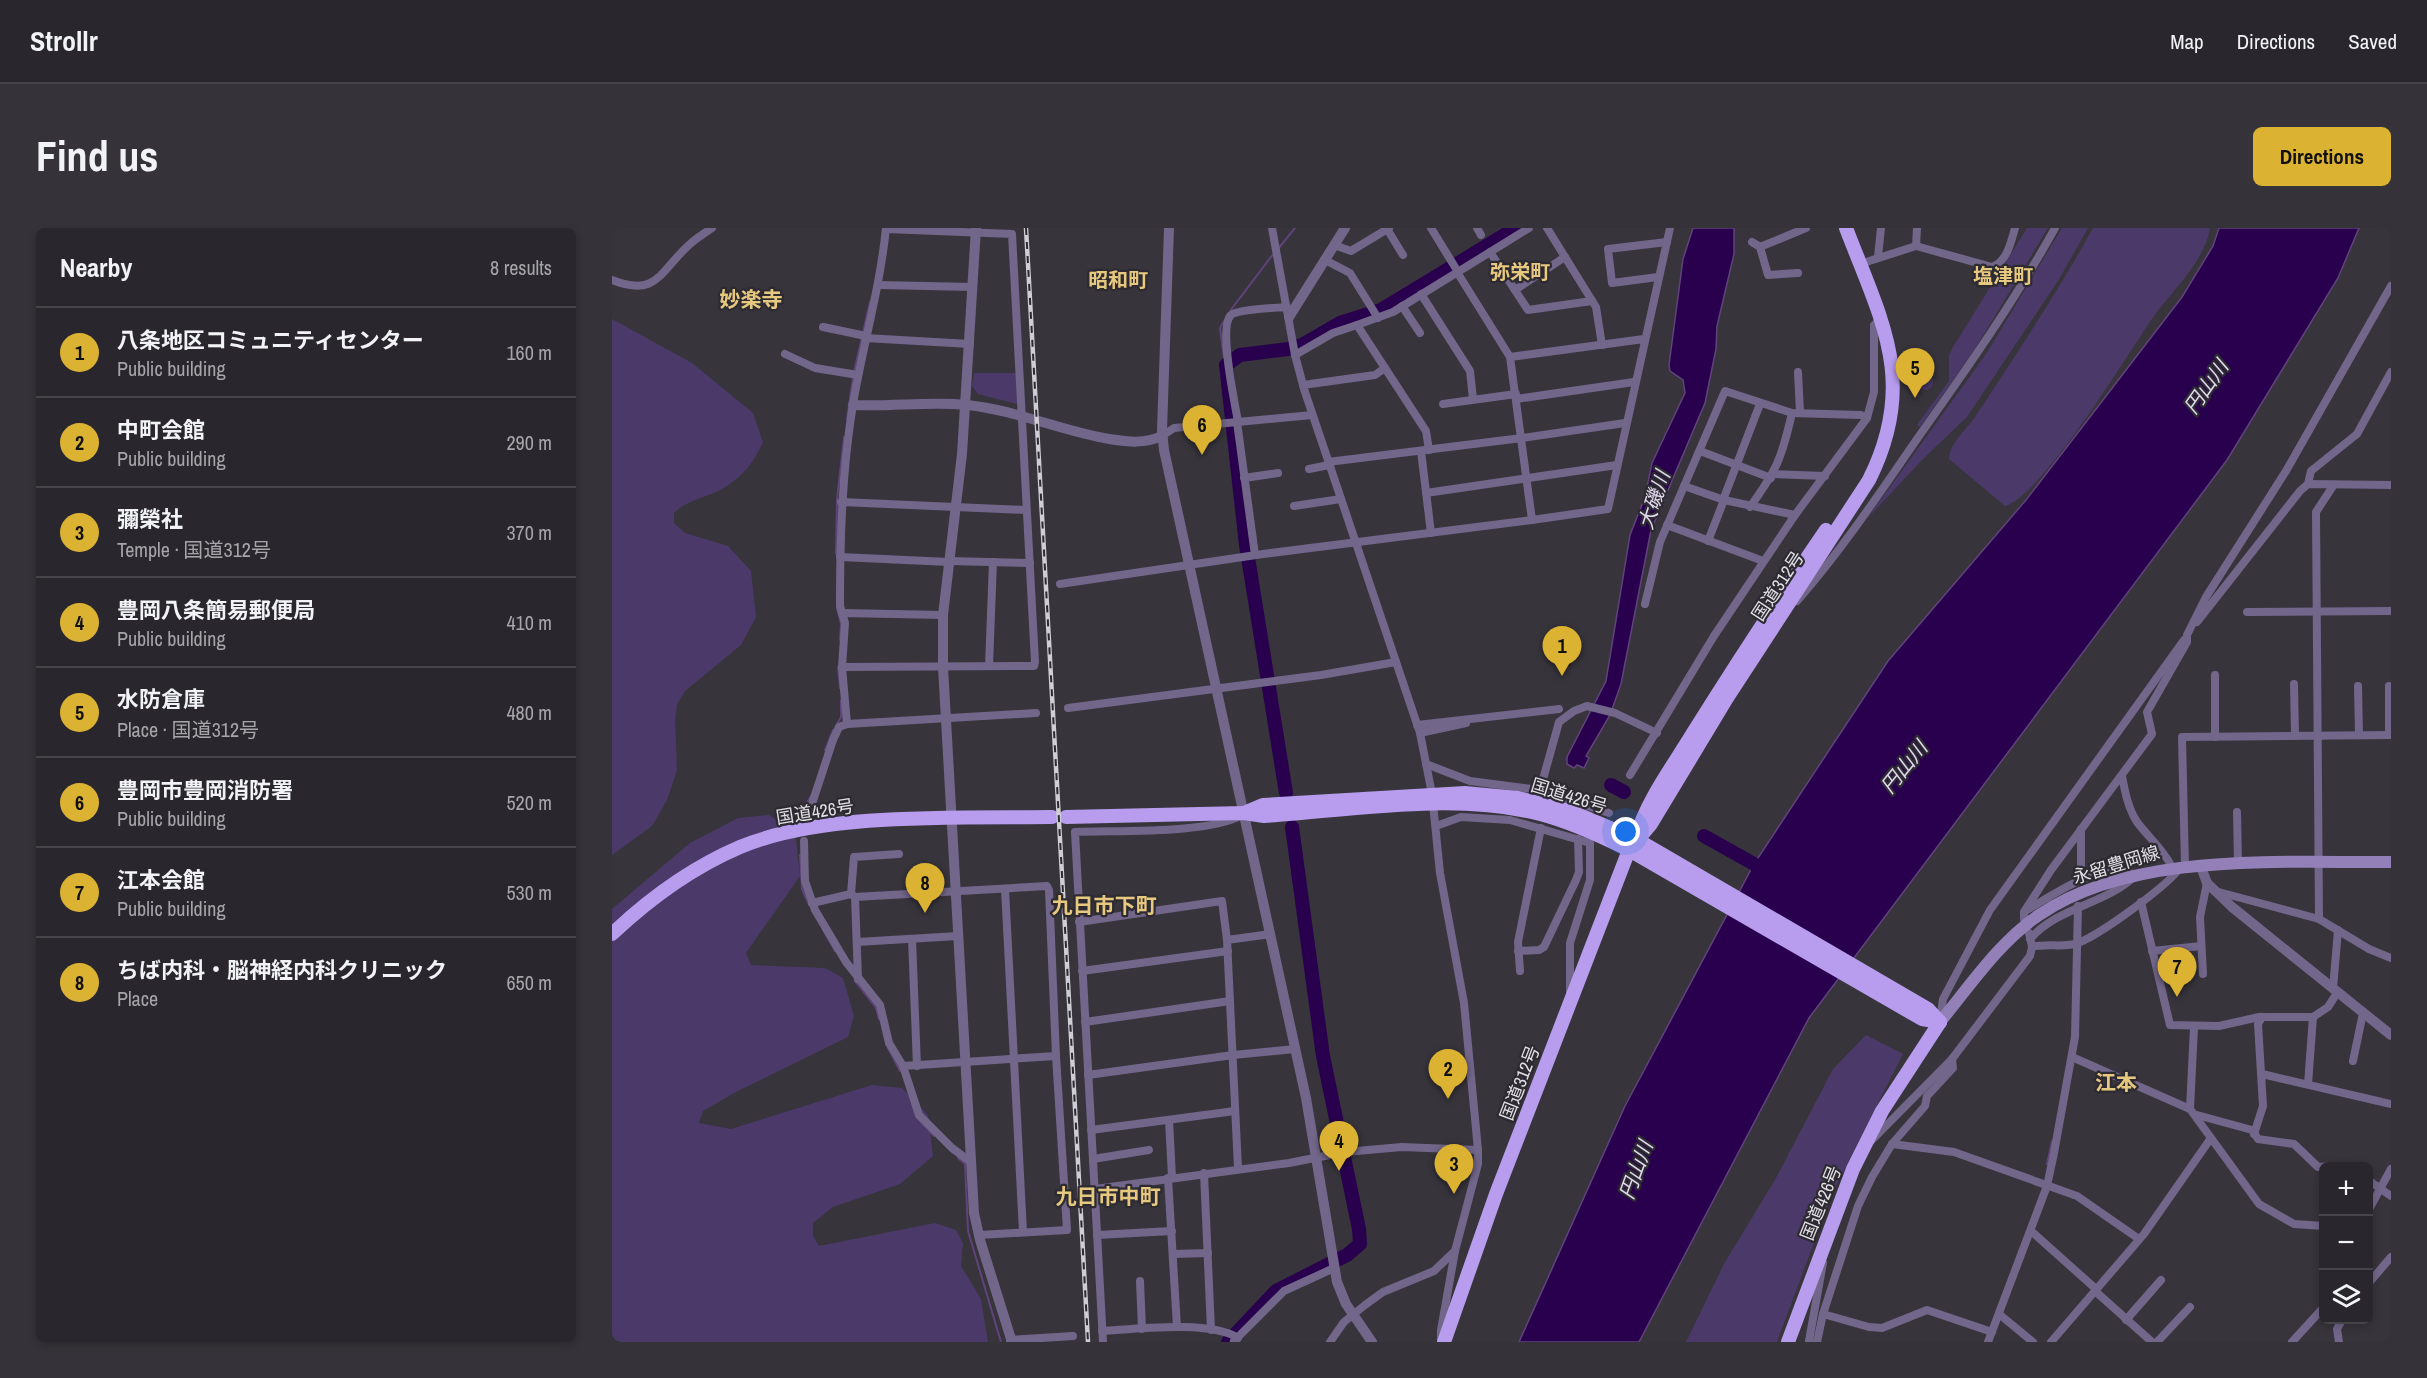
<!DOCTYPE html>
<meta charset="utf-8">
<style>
:root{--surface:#29272d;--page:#353339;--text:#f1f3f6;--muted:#a5a5aa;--line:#454449;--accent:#dcb233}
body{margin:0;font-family:"Archivo Narrow","Noto Sans JP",sans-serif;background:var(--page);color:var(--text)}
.controls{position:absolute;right:18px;bottom:18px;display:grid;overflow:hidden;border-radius:9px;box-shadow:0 3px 9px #0003}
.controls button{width:54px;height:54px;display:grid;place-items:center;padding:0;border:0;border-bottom:2px solid var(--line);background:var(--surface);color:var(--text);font:30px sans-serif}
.you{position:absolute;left:1014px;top:604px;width:21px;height:21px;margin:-15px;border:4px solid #fff;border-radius:50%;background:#1a73e8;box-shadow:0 0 0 9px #1a73e833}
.badge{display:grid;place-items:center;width:39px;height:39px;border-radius:50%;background:var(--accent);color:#111;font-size:20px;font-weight:700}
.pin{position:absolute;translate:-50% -50px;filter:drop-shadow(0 2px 3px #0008)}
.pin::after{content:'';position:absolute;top:32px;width:21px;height:18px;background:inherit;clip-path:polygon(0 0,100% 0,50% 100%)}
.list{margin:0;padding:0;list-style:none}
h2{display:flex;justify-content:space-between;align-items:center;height:78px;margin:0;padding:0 24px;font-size:26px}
h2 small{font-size:20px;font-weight:400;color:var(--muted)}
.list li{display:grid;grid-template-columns:39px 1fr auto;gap:18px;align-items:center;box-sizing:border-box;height:90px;padding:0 24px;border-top:2px solid var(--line)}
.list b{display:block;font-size:22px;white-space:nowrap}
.list p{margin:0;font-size:20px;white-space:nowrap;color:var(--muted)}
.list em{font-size:20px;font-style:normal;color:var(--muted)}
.icon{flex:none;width:33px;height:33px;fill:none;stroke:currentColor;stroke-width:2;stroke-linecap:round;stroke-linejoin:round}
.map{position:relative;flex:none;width:1779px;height:1114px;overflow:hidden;border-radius:9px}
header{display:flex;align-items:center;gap:36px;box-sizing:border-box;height:84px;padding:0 30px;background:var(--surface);border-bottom:2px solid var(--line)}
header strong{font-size:28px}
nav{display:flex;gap:33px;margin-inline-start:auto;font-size:21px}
.intro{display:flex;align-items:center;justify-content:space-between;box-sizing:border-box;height:144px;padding:0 36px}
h1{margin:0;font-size:42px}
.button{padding:15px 27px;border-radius:9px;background:var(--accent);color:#111;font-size:21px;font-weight:700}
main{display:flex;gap:36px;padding:0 36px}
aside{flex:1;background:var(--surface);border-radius:9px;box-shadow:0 3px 9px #0003}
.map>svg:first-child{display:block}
</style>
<header>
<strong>Strollr</strong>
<nav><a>Map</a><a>Directions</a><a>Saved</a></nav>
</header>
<div class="intro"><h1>Find us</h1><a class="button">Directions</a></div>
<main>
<aside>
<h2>Nearby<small>8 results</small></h2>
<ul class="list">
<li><span class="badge">1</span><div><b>八条地区コミュニティセンター</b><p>Public building</p></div><em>160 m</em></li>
<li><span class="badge">2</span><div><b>中町会館</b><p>Public building</p></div><em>290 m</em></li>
<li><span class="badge">3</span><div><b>彌榮社</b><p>Temple · 国道312号</p></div><em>370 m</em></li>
<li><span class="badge">4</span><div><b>豊岡八条簡易郵便局</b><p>Public building</p></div><em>410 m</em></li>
<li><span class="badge">5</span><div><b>水防倉庫</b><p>Place · 国道312号</p></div><em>480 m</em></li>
<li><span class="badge">6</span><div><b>豊岡市豊岡消防署</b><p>Public building</p></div><em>520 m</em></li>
<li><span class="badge">7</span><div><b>江本会館</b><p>Public building</p></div><em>530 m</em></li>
<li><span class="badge">8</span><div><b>ちば内科・脳神経内科クリニック</b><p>Place</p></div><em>650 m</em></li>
</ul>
</aside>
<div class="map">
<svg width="1779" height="1114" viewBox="0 0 1779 1114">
<rect width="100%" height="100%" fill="#37343c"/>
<g fill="#4b3a69">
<polygon points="1415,0 1436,0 1363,121 1308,199 1305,197 1337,153 1337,127 1341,119"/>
<polygon points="1450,0 1476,0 1446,53 1355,189 1310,232 1255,291 1374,126"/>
<path d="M 1481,0 L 1598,0 C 1592,36 1559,63 1539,92 C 1514,129 1430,268 1393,278 L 1337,231 C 1338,215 1353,203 1363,189 C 1404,127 1445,65 1481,0 Z"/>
<path d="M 0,91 L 80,135 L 141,185 L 151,214 C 141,236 130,250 108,262 C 92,271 76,271 62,285 L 62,295 L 73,305 L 116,318 L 139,343 L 144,389 L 129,417 L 73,463 L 65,476 L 63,493 L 65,542 L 55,572 L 40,598 L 0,627 Z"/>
<polygon points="362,145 407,145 405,176 366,166 360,158"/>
<circle cx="1313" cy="154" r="8"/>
<polygon points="157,587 183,603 188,648 134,725 139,737 213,740 231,750 242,788 236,809 122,865 91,883 87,895 119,901 260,857 290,860 316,887 321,928 288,956 221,979 201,995 201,1008 207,1018 323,995 344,1002 351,1015 349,1038 369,1071 376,1114 0,1114 0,681 78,615 126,590"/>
<polygon points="1254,807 1291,826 1221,964 1165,1114 1074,1114 1112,1036 1164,950 1221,841"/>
</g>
<g fill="#29004e" stroke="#60437b" stroke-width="1.5">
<polygon points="1081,0 1122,0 1122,26 1105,98 1104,121 1093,175 1039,302 1009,456 998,487 974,528 977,530 972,540 965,537 962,540 955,536 955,529 994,453 1018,307 1033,269 1040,235 1073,165 1071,152 1058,143 1057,137 1071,31"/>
<polygon points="1607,0 1747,0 1726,50 1615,232 1197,790 1027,1114 907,1114 1013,878 1142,636 1276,433 1414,272 1491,172 1570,69 1601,18"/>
</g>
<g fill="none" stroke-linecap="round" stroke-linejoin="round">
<g stroke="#60437b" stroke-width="2">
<polyline points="666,21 683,0"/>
<polyline points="618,83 662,25"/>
<polyline points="612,130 608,100 612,93"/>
<polyline points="242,144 258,74"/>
<polyline points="235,191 241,150"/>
<polyline points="224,326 225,271 232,209"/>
<polyline points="225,380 229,396 228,412"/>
<polyline points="226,439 228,460"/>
<polyline points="224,498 229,489 229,472"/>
<polyline points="213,522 221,502"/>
<polyline points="190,592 194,576 199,568"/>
<polyline points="188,627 190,661 197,677"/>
<polyline points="210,700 223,723"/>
<polyline points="243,753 264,780 267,791"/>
<polyline points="274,816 288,843"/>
<polyline points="305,890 322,908"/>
<polyline points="346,930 353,936 356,1003 389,1114"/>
<polyline points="1435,936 1440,913"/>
</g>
<g stroke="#29004e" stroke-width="14">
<polyline points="999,557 1012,564"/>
<polyline points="674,565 634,317 614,137 628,127 676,121 690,117 728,95 769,82 904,0"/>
<polyline points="1092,608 1142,636 1156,647"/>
<polyline points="616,1114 664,1063 735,1027 748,1016 747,1001 711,828 680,599"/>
</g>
<g stroke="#72668a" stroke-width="8">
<polyline points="660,0 683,127 692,161 808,505 820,566 828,645 852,775 866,922 866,936 843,1023 829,1102 829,1114"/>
<polyline points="819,0 846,44"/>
<polyline points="865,0 869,7"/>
<polyline points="935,0 984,79 990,117"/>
<polyline points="775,1 791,27"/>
<polyline points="1140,14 1148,19 1156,47 1186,45"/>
<polyline points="722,17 739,23 777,0"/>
<polyline points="1304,18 1305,0"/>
<polyline points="1148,19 1194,0"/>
<polyline points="878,24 916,82 980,73"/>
<polyline points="1266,29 1269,0"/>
<polyline points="713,32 738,45 766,90"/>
<path d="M 1248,36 L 1304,18 L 1380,39 C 1395,34 1399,14 1403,0"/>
<polyline points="845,44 898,129"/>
<polyline points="1046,49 1000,55 996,21 1055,14"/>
<path d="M 0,52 C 45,70 48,43 77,17 C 84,10 93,5 100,0"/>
<polyline points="266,57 361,59"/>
<polyline points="903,62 953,29"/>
<polyline points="809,66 858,143 861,171"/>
<polyline points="790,78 808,105"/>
<polyline points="745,97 781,84 917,0"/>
<polyline points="211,99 254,108"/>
<polyline points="253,110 358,116"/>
<polyline points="1032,111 898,129 920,292 996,281 1058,0"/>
<polyline points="173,126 203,140 246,147"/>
<polyline points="683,127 721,105 745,97 814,203 817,222"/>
<polyline points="1186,144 1188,185"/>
<polyline points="691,157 763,147 773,140"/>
<polyline points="904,171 1022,154"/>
<polyline points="831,176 904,166"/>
<polyline points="625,194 643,327"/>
<path d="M 626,194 C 623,175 606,99 619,87 C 625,81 664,80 675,79"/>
<polyline points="550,208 562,200 700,187"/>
<polyline points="809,223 819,305"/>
<polyline points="1088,223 1159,250"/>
<polyline points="716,234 910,210 1013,195"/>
<polyline points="697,241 717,237"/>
<polyline points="1162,246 1213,248"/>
<polyline points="632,250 666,245"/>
<polyline points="1696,256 1699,243 1745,206 1779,144"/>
<polyline points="1072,258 1112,272 1183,287 1255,190"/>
<polyline points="814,265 1005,237"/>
<polyline points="1111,272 1148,176"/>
<polyline points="229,274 414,282"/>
<polyline points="682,278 729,271"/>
<path d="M 1138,279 C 1165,242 1170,229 1180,185"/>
<polyline points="1055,297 1151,333"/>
<polyline points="1096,313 1112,272"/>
<polyline points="228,329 337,334"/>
<polyline points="337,333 418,335"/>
<polyline points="448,356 651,326 920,292"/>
<path d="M 1185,373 C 1229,323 1267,266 1305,211 C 1354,142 1402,74 1443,0"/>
<polyline points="1033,376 1048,314 1113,163 1180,185 1249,187 1255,190 1262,164 1262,97 1268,92"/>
<polyline points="1635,384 1779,383"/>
<polyline points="230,385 331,387"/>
<polyline points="1585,394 1688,263 1696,256 1779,257"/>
<polyline points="377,438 381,334"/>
<polyline points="230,439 422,438 423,434 400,6 274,1"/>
<polyline points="1682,456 1683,508"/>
<polyline points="1746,458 1747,507"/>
<polyline points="456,480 709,447 784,434"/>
<polyline points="235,496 424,485"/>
<polyline points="805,497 947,481"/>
<polyline points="808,505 854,495"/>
<polyline points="1777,507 1777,458"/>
<polyline points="1603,509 1603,447"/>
<polyline points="814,536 858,553 928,562 997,585"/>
<polyline points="1018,547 1102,408 1183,287"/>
<path d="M 1510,548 C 1513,564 1516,580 1525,594 C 1537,610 1551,621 1560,639"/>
<polyline points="928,562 947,494 962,483 975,478 1003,485 1045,505"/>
<polyline points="1625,584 1626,637"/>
<path d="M 195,591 L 221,512 L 227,499 L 235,496 L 230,439 L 233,395 L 228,378 C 228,310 230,243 241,176 C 251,117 268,60 274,0"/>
<polyline points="824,598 849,589 898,592 978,615 978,652 958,715 958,767"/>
<polyline points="192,613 193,653 203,682 234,734 268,777 277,815 291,838 307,887 340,920 360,935"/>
<polyline points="1573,639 1570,509 1779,507"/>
<polyline points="1469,653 1469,601"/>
<polyline points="393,661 411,1004"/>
<polyline points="1603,663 1707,691 1757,721 1779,730"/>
<polyline points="239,666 242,629 287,626"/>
<polyline points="243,669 246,751"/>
<polyline points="1529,674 1558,797 1607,798 1647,789 1701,789 1716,779 1725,765"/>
<polyline points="200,675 239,666 243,669 435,658 437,662 444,828 455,1002 367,1007"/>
<path d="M 1413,683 C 1438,669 1477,642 1505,642 C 1511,642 1518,645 1524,647 C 1494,677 1447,678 1418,711"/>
<polyline points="1412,691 1412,684 1439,642 1540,506 1535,484 1575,414 1575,407 1594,369 1674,243 1779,58"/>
<polyline points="1707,691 1704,284 1721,258"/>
<polyline points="467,694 610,673 615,712 626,940"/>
<polyline points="300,711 305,838"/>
<polyline points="615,712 659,706"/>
<polyline points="245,714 346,708"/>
<path d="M 1420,719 C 1435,715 1453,720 1466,715 C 1489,706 1554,659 1568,640"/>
<polyline points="1563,721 1567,751"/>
<polyline points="906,723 927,722 932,719 964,652 967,644 966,611"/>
<polyline points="1540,723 1589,718"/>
<polyline points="470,743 616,723"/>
<polyline points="908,743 906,714 929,600"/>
<polyline points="1591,746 1588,689 1595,655"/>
<polyline points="1721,761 1726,702"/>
<polyline points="1328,793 1331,771 1378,682 1572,412"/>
<polyline points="473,794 618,773"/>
<polyline points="1460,829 1578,881 1647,976 1682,996 1712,998"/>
<polyline points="1741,833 1751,785"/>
<polyline points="291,838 444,828"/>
<polyline points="1650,846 1779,876"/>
<polyline points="476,847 621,827 683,821"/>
<polyline points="1696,856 1701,789"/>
<polyline points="1578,881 1582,799"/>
<polyline points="1585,887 1640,902 1646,911 1682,916 1706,939 1720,938"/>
<polyline points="557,892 560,949"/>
<polyline points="479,902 623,883"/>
<polyline points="1642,906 1651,878 1646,796 1650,789"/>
<polyline points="1258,914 1340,831 1418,728 1420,719 1417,705"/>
<polyline points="1280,916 1342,924 1465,968 1527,1011"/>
<polyline points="481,931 537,922"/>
<polyline points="592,945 599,1102"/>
<polyline points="556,950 565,1099"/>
<polyline points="1756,952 1779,968"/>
<polyline points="483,961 677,935 733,924 790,919 866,922"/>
<polyline points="1756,983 1779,941"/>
<polyline points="1419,1003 1484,1061"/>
<polyline points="485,1007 560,1003"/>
<polyline points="561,1026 596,1025"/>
<polyline points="528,1053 530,1101"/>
<polyline points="1756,1056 1779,1029"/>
<polyline points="1483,1063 1540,1114"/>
<polyline points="1211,1086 1257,1099 1270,1100 1315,1082 1380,1104"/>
<polyline points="1387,1086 1421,1114"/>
<polyline points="1514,1092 1549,1052"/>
<path d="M 490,1103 C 524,1101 598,1092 626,1110"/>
<polyline points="398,1112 461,1108"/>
<polyline points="622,1113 672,1063 722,1040"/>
<path d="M 491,1114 L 463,604 C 504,602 594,606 628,588"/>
<polyline points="718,1114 732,1094 753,1077 771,1064 822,1043 843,1023"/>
<polyline points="1200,1114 1197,1113 1211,1035"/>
<polyline points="1205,1114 1211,1086 1246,978 1260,949 1280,916 1313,878 1315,868 1341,840 1340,831"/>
<polyline points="1376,1114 1435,958 1442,925 1463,809 1466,678"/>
<polyline points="1439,1114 1532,1006 1599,910"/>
<polyline points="1545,1114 1578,1079"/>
<polyline points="1680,1114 1712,1079"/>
<polyline points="1727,1114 1725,1101 1730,1092"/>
</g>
<g stroke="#72668a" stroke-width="10">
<polyline points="364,0 350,226 331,387 331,439 362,985 368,1012 400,1114"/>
<polyline points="557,0 550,202 552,222 694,870 725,1054 734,1076 760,1114"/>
<polyline points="677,89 733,0"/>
<path d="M 241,177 C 279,179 318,173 355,177 C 404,182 449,203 497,211 C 517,214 532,216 550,208"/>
<polyline points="1589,639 1595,655 1620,679 1779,807"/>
</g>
<path stroke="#9380b9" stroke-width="12" d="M 1328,794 C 1358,758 1387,714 1427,687 C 1521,623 1669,635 1779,634"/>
<g stroke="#b89dee" stroke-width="14">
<polyline points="632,585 651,577 853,565 906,570 958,583 1024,611 1316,781 1328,794"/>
<path d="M 454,589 L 632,585 L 652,588 C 739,582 844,564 928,586 C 959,594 989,608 1017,622 L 1310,791 L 1328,794"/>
<path d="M 1024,609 C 1035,572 1061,538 1081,505 C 1124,436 1168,369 1214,302"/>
<path d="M 0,706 C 38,670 79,640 128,619 C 211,584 349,590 440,589"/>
<path d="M 832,1114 L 884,966 L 1017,622 L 1039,596 L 1115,470 L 1257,252 C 1306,154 1270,94 1234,0"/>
<polyline points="1176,1114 1241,941 1270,883 1328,794"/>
</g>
<defs>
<polyline id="rail" points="414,0 476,1114"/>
</defs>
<use href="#rail" stroke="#cfced4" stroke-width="4.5"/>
<use href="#rail" stroke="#2d2a32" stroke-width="2" stroke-dasharray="7" stroke-linecap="butt"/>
</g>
<g text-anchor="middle" stroke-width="4.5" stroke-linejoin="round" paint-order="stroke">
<g font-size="18" fill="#e1e0e5" stroke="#2d2a32">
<text transform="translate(1166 358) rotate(-57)" y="6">国道312号</text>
<text transform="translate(957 568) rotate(17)" y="6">国道426号</text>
<text transform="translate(203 584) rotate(-9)" y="6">国道426号</text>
<text transform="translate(1504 637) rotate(-17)" y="6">永留豊岡線</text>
<text transform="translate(908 855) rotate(-69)" y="6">国道312号</text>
<text transform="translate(1209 975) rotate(-68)" y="6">国道426号</text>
</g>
<g font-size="20" font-weight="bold" fill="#e6c97e" stroke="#2d2a32">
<text x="908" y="51">弥栄町</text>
<text x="1391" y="55">塩津町</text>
<text x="506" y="59">昭和町</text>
</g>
<g font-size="20" font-style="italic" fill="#e0d9ef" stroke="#2d2a32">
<text transform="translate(1594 159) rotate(-55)" y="7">円山川</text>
<text transform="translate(1042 272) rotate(-72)" y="7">大磯川</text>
<text transform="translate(1292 539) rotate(-51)" y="7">円山川</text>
<text transform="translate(1024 942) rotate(-70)" y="7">円山川</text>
</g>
<g font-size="21" font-weight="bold" fill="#e6c97e" stroke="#2d2a32">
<text x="139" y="79">妙楽寺</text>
<text x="492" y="685">九日市下町</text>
<text x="1504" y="862">江本</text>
<text x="496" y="976">九日市中町</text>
</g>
</g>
</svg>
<div class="controls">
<button>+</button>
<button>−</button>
<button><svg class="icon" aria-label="layers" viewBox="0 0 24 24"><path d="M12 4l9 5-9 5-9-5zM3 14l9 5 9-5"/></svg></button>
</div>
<div class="you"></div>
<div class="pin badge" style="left:950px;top:448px">1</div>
<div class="pin badge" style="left:836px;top:871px">2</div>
<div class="pin badge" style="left:842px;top:966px">3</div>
<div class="pin badge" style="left:727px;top:943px">4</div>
<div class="pin badge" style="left:1303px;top:170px">5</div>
<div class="pin badge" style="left:590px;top:227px">6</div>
<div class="pin badge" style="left:1565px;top:769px">7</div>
<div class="pin badge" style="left:313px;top:685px">8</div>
</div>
</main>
